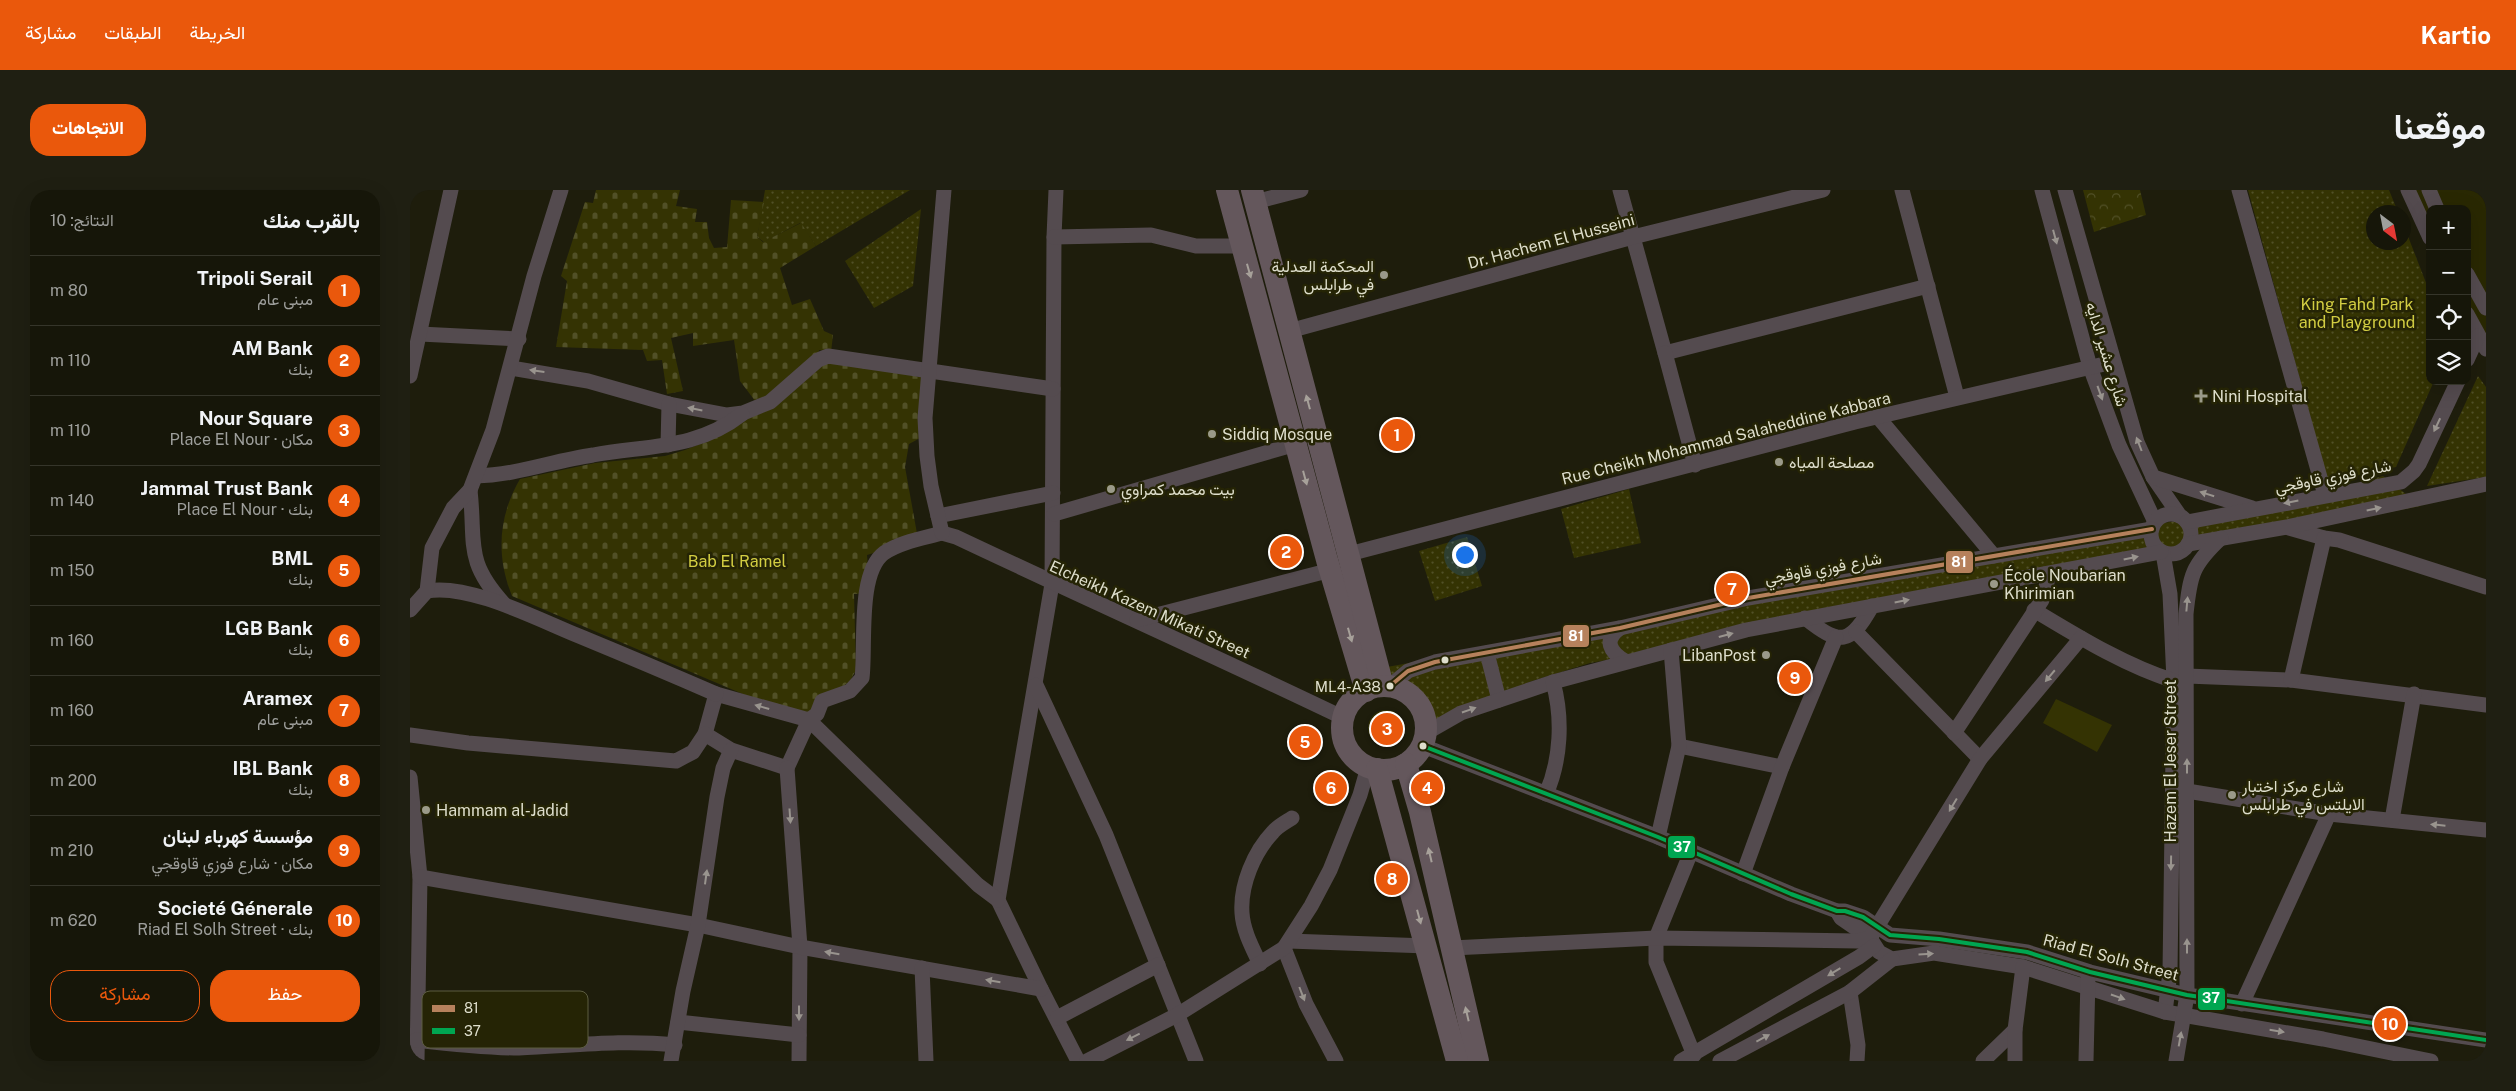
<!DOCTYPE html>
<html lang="ar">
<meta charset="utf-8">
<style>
:root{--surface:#161609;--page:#1f1f12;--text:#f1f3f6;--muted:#9e9f9c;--line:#35352a;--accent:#ea580c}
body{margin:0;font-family:"Public Sans",Vazirmatn,sans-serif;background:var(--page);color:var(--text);direction:rtl}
.controls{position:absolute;right:15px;top:15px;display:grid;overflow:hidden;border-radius:10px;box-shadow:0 5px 20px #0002}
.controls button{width:45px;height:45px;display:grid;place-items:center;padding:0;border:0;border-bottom:1px solid var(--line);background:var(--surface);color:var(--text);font:25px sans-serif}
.compass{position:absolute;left:1956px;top:15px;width:45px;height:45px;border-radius:50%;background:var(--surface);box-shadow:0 5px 20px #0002;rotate:148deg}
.you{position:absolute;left:1054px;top:364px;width:18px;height:18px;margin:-12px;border:4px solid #fff;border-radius:50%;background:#1a73e8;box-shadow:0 0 0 8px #1a73e833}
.badge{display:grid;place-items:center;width:32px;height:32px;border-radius:50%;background:var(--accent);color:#fff;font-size:16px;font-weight:700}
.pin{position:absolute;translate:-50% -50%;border:2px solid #fff;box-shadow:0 1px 5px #0006}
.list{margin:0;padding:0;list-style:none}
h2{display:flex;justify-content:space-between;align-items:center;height:65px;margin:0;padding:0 20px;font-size:21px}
h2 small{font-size:16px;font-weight:400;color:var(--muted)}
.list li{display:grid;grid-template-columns:32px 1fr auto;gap:15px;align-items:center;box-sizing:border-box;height:70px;padding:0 20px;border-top:1px solid var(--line)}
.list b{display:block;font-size:19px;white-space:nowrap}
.list p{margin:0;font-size:16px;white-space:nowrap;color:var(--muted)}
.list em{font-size:16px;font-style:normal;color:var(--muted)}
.actions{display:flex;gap:10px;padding:15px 20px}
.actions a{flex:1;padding:11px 0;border:1px solid var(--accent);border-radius:20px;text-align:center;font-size:18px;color:var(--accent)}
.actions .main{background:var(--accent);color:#fff}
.icon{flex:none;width:28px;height:28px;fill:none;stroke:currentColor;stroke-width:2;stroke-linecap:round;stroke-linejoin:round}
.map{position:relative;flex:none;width:2076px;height:871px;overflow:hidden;direction:ltr;border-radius:20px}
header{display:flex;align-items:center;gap:30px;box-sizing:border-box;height:70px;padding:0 25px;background:var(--accent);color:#fff}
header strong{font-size:24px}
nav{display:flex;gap:28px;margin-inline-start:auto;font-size:18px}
.intro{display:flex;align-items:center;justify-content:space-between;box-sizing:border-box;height:120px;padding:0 30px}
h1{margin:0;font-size:35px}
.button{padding:12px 22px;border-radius:20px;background:var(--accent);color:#fff;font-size:18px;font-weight:700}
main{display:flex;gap:30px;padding:0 30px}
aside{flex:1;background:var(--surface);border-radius:20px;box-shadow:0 5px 20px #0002}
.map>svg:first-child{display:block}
</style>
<header>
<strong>Kartio</strong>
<nav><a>الخريطة</a><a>الطبقات</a><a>مشاركة</a></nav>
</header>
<div class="intro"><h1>موقعنا</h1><a class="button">الاتجاهات</a></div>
<main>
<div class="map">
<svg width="2076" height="871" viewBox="0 0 2076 871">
<defs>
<pattern id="grass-dots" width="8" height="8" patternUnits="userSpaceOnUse" patternTransform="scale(1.25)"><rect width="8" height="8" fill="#343303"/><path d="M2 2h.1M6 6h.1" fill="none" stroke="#515027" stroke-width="1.8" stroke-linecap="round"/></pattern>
<pattern id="forest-crowns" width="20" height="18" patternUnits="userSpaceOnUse" patternTransform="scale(1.25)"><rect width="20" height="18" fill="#343303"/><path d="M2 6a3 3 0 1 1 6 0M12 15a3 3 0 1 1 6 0" fill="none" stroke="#515027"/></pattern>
<pattern id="cemetery-stones" width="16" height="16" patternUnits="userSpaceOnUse" patternTransform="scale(1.25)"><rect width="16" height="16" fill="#343303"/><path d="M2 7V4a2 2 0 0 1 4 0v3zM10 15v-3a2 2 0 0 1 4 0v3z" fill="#515027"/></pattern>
</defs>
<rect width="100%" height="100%" fill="#1e1d0c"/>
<polygon fill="#292802" points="1998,0 2076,0 2076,161 2057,130 2057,19 2020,19 2020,53"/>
<g fill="url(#grass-dots)">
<polygon points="355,0 500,0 406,56 390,33 354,52 347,47"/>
<polygon points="1838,0 1979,0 1988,22 1964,22 1964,52 1994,52 1994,36 2020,103 2020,191 2024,191 1986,277 1918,292"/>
<polygon points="511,19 503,96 464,118 435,71"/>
<polygon points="2068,186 2076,197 2076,287 2017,296"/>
<polygon points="1973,286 2011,316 1462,423 1180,473 1122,491 1020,534 1007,515 961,480 1906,305"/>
<polygon points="1219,299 1231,353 1164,368 1151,319"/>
<polygon points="1057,347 1072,396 1025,411 1009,361"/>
<circle cx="976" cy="538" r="18"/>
</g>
<polygon fill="url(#forest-crowns)" points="1673,0 1730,0 1736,25 1684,42"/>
<path fill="url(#cemetery-stones)" d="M 186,0 L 270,0 L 266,16 L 287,19 L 285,32 L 297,32 L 299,48 L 304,58 L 317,57 L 321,10 L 354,12 L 347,47 L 353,52 L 391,33 L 406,56 L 370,78 L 382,115 L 400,109 L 414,141 L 423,145 L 421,162 L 409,160 L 408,166 L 515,188 L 512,247 L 499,254 L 495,277 L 508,349 L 457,365 L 460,403 L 444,404 L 446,480 L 440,491 L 428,500 L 406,535 L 102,406 C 86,366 88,327 110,289 L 185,273 L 255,266 L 275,260 L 310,246 L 352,220 L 330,191 L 324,150 L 283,156 L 283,143 L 261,148 L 273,201 L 257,204 L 252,170 L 237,171 L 233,160 L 146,157 L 157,91 L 151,86 L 175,12 L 183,13 Z"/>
<polygon fill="#343303" points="1646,509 1702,535 1687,562 1633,533"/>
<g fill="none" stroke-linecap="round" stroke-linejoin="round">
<g stroke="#544b4f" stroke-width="15">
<polyline points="646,0 644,47 642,394 588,710 631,799 668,871"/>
<polyline points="1210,0 1255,163 1518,96"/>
<polyline points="1492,0 1547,207"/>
<polyline points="1632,0 1680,177 1709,255 1745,332"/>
<polyline points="1655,0 1727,252 1743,287 1770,326"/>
<polyline points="1829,0 1915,305"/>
<polyline points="1998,0 2020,48"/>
<polyline points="2019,0 2027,19"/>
<polyline points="845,12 891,0"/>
<polyline points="644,47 741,45 786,56 832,56"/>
<polyline points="2057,84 2076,118"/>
<polyline points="2057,124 2076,159"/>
<polyline points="879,141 1223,47 1413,0"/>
<polyline points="10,144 109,149"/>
<polyline points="1255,163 1285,275"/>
<polyline points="2057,170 2068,146"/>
<polyline points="101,178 178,191 259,214 317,225 333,223 360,212 408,170 418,166 643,199"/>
<polyline points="0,186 41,0"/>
<polyline points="1468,227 1584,366"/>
<polyline points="258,255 259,214"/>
<path d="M 66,286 C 107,285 142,271 183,265 C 237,255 286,260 332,224"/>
<polyline points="1743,287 1842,318"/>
<path d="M 60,300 C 66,354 54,370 94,414"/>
<polyline points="644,324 886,254"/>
<circle cx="1761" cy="344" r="20"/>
<polyline points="528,326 643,303"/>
<polyline points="1777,332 1991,292 2004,281 2009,274 2048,191"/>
<polyline points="1879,338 1914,348 1929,350 2076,397"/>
<path d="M 532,343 C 514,348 490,352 474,363 C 447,383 456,456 452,488 L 440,501 L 412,511 L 407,524 L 399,530 L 377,578 L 321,560 L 295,544 L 306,504 L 399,530 L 568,695 L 588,710"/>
<path d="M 532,343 L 546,347 C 675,408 805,466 934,528"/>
<polyline points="532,343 521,296 517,266 515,228 534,0"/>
<polyline points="1778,354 1877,337 2076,294"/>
<polyline points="1753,363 1760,404 1764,491 1760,782 1755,822"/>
<polyline points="939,364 1445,232 1703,172"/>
<path d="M 17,401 C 59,393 129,430 169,446 C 215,465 260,484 306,504"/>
<polyline points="0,420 17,401 22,358 43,318 60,300 83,240 124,86 151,0"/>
<path d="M 1624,420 C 1669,447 1714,475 1764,491"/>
<path d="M 1395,428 C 1430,456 1440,455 1462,416"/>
<polyline points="727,430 921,380"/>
<path d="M 1210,438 C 1193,450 1200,462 1215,471"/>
<polyline points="1446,442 1570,569"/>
<polyline points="1077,463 1089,510"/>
<polyline points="1777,486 1881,490 2076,515"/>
<polyline points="1881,490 1914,348"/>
<polyline points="626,495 696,645 786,871"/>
<polyline points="980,496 998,481 1025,472 1210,438 1338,408 1742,339"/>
<polyline points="1016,543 1051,523 1143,492 1336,440 1751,362"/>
<polyline points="1544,543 1632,410 1637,393 1635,384"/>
<polyline points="0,545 58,553 266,571 283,562 295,544"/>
<polyline points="1013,556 1248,647 1381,704 1427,721 1435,721 1453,727 1480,745 1529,749 1617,762 1680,782 1777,805 2076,850"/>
<polyline points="1269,556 1372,577"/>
<polyline points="377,578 390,757 389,871"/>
<polyline points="0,587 10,687 7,871"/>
<polyline points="1777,601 1919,624 2076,640"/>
<path d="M 1136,604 C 1151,570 1153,528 1143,492"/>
<polyline points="1982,630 2004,504"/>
<polyline points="1248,647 1269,556 1261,460"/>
<polyline points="1281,662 1246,748 1246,772 1284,865"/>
<polyline points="1333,684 1372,577 1426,447"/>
<polyline points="10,687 288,735 390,757 631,799"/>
<polyline points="1427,721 1431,728 1460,748 1469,762 1482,769 1524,763 1613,777 1755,822 1913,849 2021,871"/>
<polyline points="879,751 1017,756"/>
<polyline points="874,758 896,814 926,871"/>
<polyline points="1042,758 1246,748 1447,751 1460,748 1570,569 1671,448"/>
<path d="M 850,774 C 843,759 833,741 832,723 C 830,695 844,662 863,642 C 868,636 876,632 882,628"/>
<polyline points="512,778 516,871"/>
<polyline points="1440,802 1448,855 1447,871"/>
<polyline points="1832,814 1919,624"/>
<polyline points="647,828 748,775"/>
<polyline points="268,832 389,845"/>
<path d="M 6,850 C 40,854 75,858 109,858 C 161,856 212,849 265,855"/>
<polyline points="261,871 273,801 288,735 307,607 313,578 321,560"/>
<polyline points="677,871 767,825 874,758 901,716 920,680 950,605 958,577"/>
<polyline points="1271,871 1449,767 1464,756"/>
<polyline points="1310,871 1440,802 1482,769"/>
<polyline points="1573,871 1605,840"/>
<polyline points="1605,871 1605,840 1613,777"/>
<polyline points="1676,871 1678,788"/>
<path d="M 1766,871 L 1777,805 L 1776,424 C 1780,385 1782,375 1811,348"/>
</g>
<g stroke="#64575c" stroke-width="22">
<polyline points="817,0 917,370 956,501"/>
<polyline points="842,0 973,496"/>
<circle cx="974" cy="538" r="42"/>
<polyline points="996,574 1010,622 1068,871"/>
<polyline points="967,579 1047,871"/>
</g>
<defs>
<polyline id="bus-1" points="980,496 998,481 1025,472 1210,438 1338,408 1742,339"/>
<polyline id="bus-2" points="1013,556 1248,647 1381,704 1427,721 1435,721 1453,727 1480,745 1529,749 1617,762 1680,782 1777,805 2076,850"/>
</defs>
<use href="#bus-1" stroke="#252405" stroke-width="8"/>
<use href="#bus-2" stroke="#252405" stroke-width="8"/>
<use href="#bus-1" stroke="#b6815c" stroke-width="4"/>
<use href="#bus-2" stroke="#00a651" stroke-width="4"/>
</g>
<defs><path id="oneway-solid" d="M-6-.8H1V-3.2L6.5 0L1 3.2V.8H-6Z" transform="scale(1.25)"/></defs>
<g fill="#99948e">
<use href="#oneway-solid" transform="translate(1645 47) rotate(75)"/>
<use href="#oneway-solid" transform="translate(127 181) rotate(-172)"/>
<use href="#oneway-solid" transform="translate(1690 203) rotate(70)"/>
<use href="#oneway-solid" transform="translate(285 219) rotate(-169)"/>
<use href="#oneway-solid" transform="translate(2027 235) rotate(115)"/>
<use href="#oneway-solid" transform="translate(1729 254) rotate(-111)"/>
<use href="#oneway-solid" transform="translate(1797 304) rotate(-163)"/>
<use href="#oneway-solid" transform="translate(1881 312) rotate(169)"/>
<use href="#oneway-solid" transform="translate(1964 319) rotate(-12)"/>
<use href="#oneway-solid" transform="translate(1721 368) rotate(-12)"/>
<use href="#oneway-solid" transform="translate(1492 411) rotate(-11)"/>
<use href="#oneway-solid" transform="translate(1777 414) rotate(-85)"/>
<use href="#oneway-solid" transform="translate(1316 445) rotate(-15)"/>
<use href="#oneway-solid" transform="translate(1640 486) rotate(130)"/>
<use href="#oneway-solid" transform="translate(352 517) rotate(-164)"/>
<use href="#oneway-solid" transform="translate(1059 520) rotate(-19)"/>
<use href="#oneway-solid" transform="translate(1777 576) rotate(-90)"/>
<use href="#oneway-solid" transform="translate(1543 615) rotate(121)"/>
<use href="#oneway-solid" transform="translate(380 626) rotate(86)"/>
<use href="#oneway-solid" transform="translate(2028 635) rotate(-174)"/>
<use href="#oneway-solid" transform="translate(1761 673) rotate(91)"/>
<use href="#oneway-solid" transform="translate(296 687) rotate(-82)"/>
<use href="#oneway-solid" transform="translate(1777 756) rotate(-90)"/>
<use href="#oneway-solid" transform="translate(422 763) rotate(-170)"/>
<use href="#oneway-solid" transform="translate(1516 764) rotate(-3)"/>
<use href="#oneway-solid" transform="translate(1424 782) rotate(149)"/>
<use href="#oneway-solid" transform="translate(583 791) rotate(-170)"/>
<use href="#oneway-solid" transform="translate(892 804) rotate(69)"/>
<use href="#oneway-solid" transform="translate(1708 807) rotate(19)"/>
<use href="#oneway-solid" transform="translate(389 823) rotate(90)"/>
<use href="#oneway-solid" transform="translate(1867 841) rotate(9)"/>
<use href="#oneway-solid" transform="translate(723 847) rotate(153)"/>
<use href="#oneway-solid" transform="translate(1353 848) rotate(-28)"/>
<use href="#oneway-solid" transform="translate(1770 849) rotate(-80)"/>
</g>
<g fill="#a7a19a">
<use href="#oneway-solid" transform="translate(839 81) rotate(74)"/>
<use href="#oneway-solid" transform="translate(898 212) rotate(-105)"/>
<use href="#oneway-solid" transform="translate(895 288) rotate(75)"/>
<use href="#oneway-solid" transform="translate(940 445) rotate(74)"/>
<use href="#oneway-solid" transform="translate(1020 665) rotate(-103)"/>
<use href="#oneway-solid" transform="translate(1009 727) rotate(75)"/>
<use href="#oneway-solid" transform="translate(1057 824) rotate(-103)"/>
</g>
<g fill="#9b9a89" stroke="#252405" stroke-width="2">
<circle cx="974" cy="85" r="5"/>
<path d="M1788.5 198.5h5v5h5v5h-5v5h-5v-5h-5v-5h5z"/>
<circle cx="802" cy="244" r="5"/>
<circle cx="1369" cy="272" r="5"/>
<circle cx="701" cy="299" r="5"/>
<circle cx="1584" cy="394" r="5"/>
<circle cx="1356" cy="465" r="5"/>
<circle cx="1822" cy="605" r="5"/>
<circle cx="16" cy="620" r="5"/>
</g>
<g fill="#dedecc" stroke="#252405" stroke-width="2">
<circle cx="1035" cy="470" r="4.5"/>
<circle cx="980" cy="496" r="4.5"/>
<circle cx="1013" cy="556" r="4.5"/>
</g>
<g text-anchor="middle" stroke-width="5" stroke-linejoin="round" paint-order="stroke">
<g font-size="15" fill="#dedecc" stroke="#252405" text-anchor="end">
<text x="971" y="502">ML4-A38</text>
</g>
<g font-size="16" fill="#dedecc" stroke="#252405">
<text transform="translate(1141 51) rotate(-15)" y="6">Dr. Hachem El Husseini</text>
<text transform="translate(1697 164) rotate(73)" y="6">شارع عشير الدايه</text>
<text transform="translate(1316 248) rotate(-14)" y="6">Rue Cheikh Mohammad Salaheddine Kabbara</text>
<text transform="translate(1923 286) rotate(-11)" y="6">شارع فوزي قاوقجي</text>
<text transform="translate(1413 378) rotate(-10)" y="6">شارع فوزي قاوقجي</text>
<text transform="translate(740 419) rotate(24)" y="6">Elcheikh Kazem Mikati Street</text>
<text transform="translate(1760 571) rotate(-90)" y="6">Hazem El Jeser Street</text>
<text transform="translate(1701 767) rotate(15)" y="6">Riad El Solh Street</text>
</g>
<g font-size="16" fill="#dedecc" stroke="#252405" text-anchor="start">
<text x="964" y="82" text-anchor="end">المحكمة العدلية<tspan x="964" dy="18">في طرابلس</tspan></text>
<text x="1802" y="212">Nini Hospital</text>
<text x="812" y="250">Siddiq Mosque</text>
<text x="1379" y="278">مصلحة المياه</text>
<text x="711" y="305">بيت محمد كمراوي</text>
<text x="1594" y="391">École Noubarian<tspan x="1594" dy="18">Khirimian</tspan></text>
<text x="1346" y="471" text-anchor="end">LibanPost</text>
<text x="1832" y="602">شارع مركز اختبار<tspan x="1832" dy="18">الايلتس في طرابلس</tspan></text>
<text x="26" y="626">Hammam al-Jadid</text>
</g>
<g font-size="16" fill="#d2cd42" stroke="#252405">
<text x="1947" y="120">King Fahd Park<tspan x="1947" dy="18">and Playground</tspan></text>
<text x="327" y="377">Bab El Ramel</text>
</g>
</g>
<rect x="12" y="801" width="166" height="57" rx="8" fill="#252405" stroke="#5c5c41" stroke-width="1"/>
<rect x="22" y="815" width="23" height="7" fill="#b6815c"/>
<rect x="22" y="838" width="23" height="6" fill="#00a651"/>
<g font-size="14" fill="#dedecc">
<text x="54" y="823">81</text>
<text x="54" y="846">37</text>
</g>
<g stroke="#252405" stroke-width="2">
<rect x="1535" y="360" width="29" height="24" rx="5" fill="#b6815c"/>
<rect x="1152" y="434" width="28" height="24" rx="5" fill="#b6815c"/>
<rect x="1257" y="645" width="29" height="24" rx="5" fill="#00a651"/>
<rect x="1787" y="797" width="29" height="24" rx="5" fill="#00a651"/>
</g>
<g font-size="14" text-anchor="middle" font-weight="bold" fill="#fff">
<text x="1549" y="377">81</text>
<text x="1166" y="451">81</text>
<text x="1272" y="662">37</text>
<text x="1801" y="813">37</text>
</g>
</svg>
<div class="controls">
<button>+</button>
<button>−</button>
<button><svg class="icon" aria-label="locate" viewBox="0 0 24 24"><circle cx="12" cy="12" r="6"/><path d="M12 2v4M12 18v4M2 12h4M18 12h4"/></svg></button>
<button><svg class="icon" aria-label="layers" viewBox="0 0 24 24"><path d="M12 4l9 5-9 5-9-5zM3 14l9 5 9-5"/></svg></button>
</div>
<svg class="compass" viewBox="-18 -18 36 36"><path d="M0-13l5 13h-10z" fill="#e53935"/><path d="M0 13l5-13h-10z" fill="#9e9f9c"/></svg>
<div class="you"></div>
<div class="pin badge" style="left:987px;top:245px">1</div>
<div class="pin badge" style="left:876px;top:362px">2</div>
<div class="pin badge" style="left:977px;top:539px">3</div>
<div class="pin badge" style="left:1017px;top:598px">4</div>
<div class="pin badge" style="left:895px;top:552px">5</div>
<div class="pin badge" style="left:921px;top:598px">6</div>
<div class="pin badge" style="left:1322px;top:399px">7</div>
<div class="pin badge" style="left:982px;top:689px">8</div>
<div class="pin badge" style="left:1385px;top:488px">9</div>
<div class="pin badge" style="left:1980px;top:834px">10</div>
</div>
<aside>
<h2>بالقرب منك<small>النتائج: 10</small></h2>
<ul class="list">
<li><span class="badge">1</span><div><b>Tripoli Serail</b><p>مبنى عام</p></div><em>80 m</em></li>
<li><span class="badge">2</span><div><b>AM Bank</b><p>بنك</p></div><em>110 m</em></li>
<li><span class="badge">3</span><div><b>Nour Square</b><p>مكان · Place El Nour</p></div><em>110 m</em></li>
<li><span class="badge">4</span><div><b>Jammal Trust Bank</b><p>بنك · Place El Nour</p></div><em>140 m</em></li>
<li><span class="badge">5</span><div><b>BML</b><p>بنك</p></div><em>150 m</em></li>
<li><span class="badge">6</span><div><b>LGB Bank</b><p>بنك</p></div><em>160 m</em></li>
<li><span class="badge">7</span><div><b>Aramex</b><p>مبنى عام</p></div><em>160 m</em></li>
<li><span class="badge">8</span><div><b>IBL Bank</b><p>بنك</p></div><em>200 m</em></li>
<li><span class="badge">9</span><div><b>مؤسسة كهرباء لبنان</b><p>مكان · شارع فوزي قاوقجي</p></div><em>210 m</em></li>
<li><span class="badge">10</span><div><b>Societé Génerale</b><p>بنك · Riad El Solh Street</p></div><em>620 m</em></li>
</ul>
<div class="actions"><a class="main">حفظ</a><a>مشاركة</a></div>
</aside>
</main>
